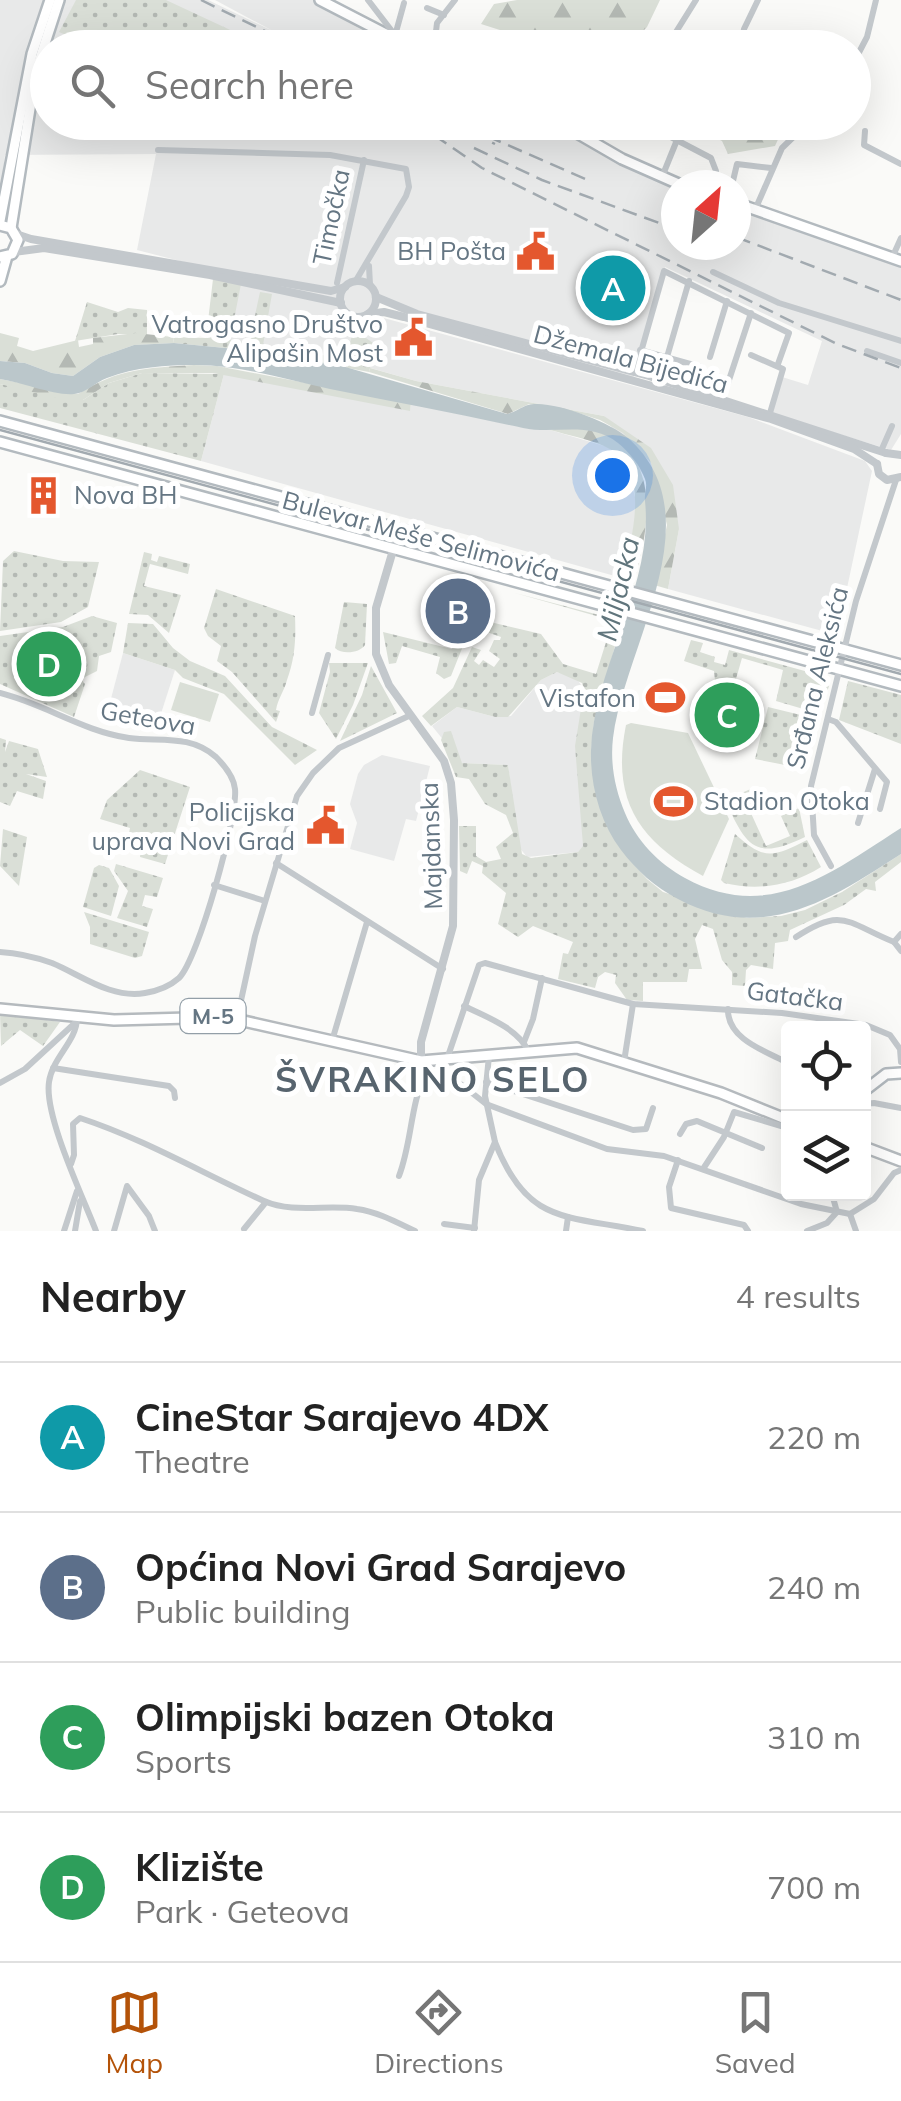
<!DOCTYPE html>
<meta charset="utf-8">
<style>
:root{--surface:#fff;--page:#f2f2f2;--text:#222;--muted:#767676;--line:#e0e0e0;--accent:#b45309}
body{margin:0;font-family:Mulish,sans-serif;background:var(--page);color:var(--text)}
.controls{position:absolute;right:30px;bottom:30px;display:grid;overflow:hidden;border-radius:10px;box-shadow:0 10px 40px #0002}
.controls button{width:90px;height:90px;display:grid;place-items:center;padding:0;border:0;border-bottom:2px solid var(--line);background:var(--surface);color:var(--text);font:50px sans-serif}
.compass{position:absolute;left:661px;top:170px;width:90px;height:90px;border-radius:50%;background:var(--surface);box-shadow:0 10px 40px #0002;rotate:27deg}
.you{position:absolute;left:612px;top:475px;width:35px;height:35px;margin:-25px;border:8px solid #fff;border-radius:50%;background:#1a73e8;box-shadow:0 0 0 15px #1a73e833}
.badge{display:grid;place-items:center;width:65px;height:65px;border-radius:50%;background:var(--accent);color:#fff;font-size:32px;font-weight:700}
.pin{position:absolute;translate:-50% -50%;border:5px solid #fff;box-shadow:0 2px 10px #0006}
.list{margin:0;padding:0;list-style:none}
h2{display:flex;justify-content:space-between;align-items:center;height:130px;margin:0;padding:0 40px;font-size:42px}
h2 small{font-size:32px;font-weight:400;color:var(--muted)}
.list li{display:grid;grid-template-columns:65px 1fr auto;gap:30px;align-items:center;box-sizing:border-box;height:150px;padding:0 40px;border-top:2px solid var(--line)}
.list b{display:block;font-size:38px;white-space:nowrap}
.list p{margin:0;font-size:32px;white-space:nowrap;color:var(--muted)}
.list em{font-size:32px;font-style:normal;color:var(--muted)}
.icon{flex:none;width:55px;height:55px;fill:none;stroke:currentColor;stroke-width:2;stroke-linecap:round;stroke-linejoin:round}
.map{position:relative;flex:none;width:901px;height:1231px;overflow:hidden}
.search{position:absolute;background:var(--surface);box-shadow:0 10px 40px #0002;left:30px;right:30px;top:30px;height:110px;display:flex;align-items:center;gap:25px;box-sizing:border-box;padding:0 35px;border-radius:55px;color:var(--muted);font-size:38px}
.sheet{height:730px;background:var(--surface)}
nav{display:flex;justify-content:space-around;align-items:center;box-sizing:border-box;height:140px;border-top:2px solid var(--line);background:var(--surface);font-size:28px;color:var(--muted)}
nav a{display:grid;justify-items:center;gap:5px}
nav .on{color:var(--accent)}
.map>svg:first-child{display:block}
</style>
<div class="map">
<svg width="901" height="1231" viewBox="0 0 901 1231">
<defs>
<pattern id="green-dots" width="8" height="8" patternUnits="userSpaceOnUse" patternTransform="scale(2.5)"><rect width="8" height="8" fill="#dadfd7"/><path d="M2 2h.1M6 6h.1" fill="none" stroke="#b4b9b4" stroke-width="1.8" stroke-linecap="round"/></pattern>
<pattern id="forest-firs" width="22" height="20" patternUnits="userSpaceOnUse" patternTransform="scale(2.5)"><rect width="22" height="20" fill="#dadfd7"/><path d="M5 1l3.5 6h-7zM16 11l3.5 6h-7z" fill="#b4b9b4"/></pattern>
</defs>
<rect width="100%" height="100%" fill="#fafaf8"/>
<g fill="#e8e9e9">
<polygon points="0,0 208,0 273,31 215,0 320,0 413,47 98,48 78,39 95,47 48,48 48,122 556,123 676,185 676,245 736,245 736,200 901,258 901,434 891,450 770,413 782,377 808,385 822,341 665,267 633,379 415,321 377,298 369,314 748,417 865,461 872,471 837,635 668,589 679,529 604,416 416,381 360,365 206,340 215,270 137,250 156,154 5,155 0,198"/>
<polygon points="224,374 410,410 411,403 530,429 550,430 608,447 627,466 638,509 622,578 201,461"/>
<polygon points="123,653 175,670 157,726 108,710"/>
<polygon points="557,672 576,677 584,690 581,716 583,848 578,852 527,857 519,847 508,765 462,763 432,726 457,707 495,717 511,716 541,680"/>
<polygon points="382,755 430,766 416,821 406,819 394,861 350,849 357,823 350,804 358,774 364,765"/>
</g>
<g fill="url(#green-dots)">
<polygon points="76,0 166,0 267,47 95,47 59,32"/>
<polygon points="213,279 241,284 230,340 249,343 260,292 272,294 263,345 346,359 352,335 366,338 376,345 369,372 256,351 174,343 173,337 206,338"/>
<polygon points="87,302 118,312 128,308 147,310 147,334 118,334 75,341"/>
<polygon points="142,373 224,374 201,461 0,408 0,384 83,400 109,383"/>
<polygon points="14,551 63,561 99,562 88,607 61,622 0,631 3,561"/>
<polygon points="144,552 152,554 151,560 157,562 159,556 190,564 188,574 150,564 144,586 181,595 169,633 148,615 129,614"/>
<path d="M 216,589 L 295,616 C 296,639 295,658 287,680 C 284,692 278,698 276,710 L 280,711 L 276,722 L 232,672 L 217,661 L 221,646 L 208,636 L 204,628 Z"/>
<polygon points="515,593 622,621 594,722 591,753 628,858 647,879 663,892 747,918 781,916 805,910 842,892 901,854 901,862 875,882 876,891 866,889 844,905 790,930 788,941 775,943 773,969 751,965 746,970 745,986 732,985 732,972 722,960 713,929 702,925 695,939 702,969 689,969 687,982 643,982 643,1001 627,1000 615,983 616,975 605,972 598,977 595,988 558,979 563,953 568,954 573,942 533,926 518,937 498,924 506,893 482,873 483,866 472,861 467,874 460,871 459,826 476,826 476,856 486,862 501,859 496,847 513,833 506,815 485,804 469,779 456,777 441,740 444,732 451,731 462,763 508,765 522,854 531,858 578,852 583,846 575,746 584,690 582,683 557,672 541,680 508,717 495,717 457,707 431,726 422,716 453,688 472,647 481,650 474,661 479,665 483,660 494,667 500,659 489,651 494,640 500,640 501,637 478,629 482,620 541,634 563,664 596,674 607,639 605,629 607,619"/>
<path d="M 344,602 L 367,604 L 365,645 C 360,653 342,655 335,648 Z"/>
<polygon points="92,616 117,623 111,652 99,656 97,671 81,679 85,684 74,717 0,684 0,636 63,627"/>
<polygon points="128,623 153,624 173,648 190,661 225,676 272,727 317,750 295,765 224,694 183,678 175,670 123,653"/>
<polygon points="383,632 452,649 454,644 463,646 451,676 444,679 436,673 440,657 402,646 396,663 389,664"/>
<polygon points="691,640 703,643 700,652 715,657 714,662 725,665 729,650 823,676 829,686 821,711 817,713 776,701 783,670 742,658 734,686 715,681 714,671 684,661"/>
<polygon points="329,663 368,663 353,705 336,739 319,713 330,672"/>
<polygon points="371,666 397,713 340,741 362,695"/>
<polygon points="848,681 901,695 901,744 839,720"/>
<polygon points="768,707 817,719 805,769 755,759"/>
<polygon points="0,738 6,740 5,752 9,741 38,749 47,777 26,774 46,781 43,799 17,791 10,806 0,802"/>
<polygon points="140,770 190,787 165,864 140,857 142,841 137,840 135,846 128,839 130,828 100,819 107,800"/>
<path d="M 753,788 L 755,793 L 749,796 L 754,808 L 750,811 L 766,846 L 790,836 L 781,816 L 799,808 L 805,837 C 754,862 746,845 725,800 Z"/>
<polygon points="3,829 27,837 19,886 0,866"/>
<path d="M 735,834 C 764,860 772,858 807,840 L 821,867 C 791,886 758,891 724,883 L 721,880 Z"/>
<polygon points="116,864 163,878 157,897 145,895 142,906 153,909 147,927 117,918 128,891 114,871"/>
<polygon points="99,865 109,868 119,886 111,916 83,907 94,868"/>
<polygon points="84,912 149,932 142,956 135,958 90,944 90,927"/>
<polygon points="0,1013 60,1022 43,1046 20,1030 1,1046"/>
</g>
<g fill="url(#forest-firs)">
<polygon points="517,0 660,0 647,27 627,47 567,47 557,42 554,47 512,47 507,46 503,31 481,24 494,4"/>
<polygon points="703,123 768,123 781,133 775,146 728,154 722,141 708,134"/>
<polygon points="0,333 19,338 17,346 33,351 78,340 79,347 93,344 93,338 136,333 173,337 174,343 134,345 100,357 73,376 52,373 25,363 0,361"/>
<path d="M 194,365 L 217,366 L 411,403 L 410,411 L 213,373 L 142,373 L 109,383 L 83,400 L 65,400 L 0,384 L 0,379 L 78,394 C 119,368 147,368 194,365 Z"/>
<polygon points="370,368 416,381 604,416 651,448 673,485 679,529 668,589 654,585 667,525 651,463 623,433 600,420 575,412 529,404 508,414 369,372"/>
<path d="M 565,427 C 577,429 592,429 604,434 C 663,459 648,533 634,581 L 622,578 C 631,539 654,469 604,446 C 588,439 568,435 550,430 Z"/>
</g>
<g fill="#dadfd7">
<polygon points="180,682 219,694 210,722 171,710"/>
<path d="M 631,723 L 688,733 L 729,819 L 703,876 C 638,841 611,799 626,725 Z"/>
</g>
<path fill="#bbc7cb" d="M 174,343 L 256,351 L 342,366 L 507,414 C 516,412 521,407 528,405 C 551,399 610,422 628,438 C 716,516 625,644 613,738 C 610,764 615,789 625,813 C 636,840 659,864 685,878 C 769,924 832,872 901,828 L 901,854 C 830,900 763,944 678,899 C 655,887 637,871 621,850 C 600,822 590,785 591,750 C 594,666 654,586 645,501 C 644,493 648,486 645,479 C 640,465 629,452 618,443 C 589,420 555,435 523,428 C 459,414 395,402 330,389 C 287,380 241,365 196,365 C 165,365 136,367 107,378 C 96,382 86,393 74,394 C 55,396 21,382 0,379 L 0,361 L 25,363 L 52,373 L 73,376 L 100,357 L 134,345 Z"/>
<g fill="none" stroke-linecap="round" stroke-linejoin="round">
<defs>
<g id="secondary">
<polyline points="320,0 413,48"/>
<polyline points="558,122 622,159 681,185"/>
<polyline points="736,203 901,261"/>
<polyline points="0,221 32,54 50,0"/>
<polyline points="0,225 11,228 18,240 12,254 0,257"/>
<polyline points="11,228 36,71 59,0"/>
<polyline points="0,281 7,256"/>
<polyline points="0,421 901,665"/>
<polyline points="0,442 901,686"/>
<polyline points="864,1091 886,1074 901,1073"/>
</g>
<g id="primary">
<polyline points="0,1009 114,1020 226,1017 421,1061 577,1048 721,1093 788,1120"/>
<polyline points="864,1147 901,1161"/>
</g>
</defs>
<use href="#secondary" stroke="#b3babf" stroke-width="14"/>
<use href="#primary" stroke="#b5babe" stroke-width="14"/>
<g stroke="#c3c8cc" stroke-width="6">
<polyline points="368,0 398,39"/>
<polyline points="427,8 444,15"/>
<polyline points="396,32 404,3"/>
<polyline points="434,48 437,23 455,0"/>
<polyline points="666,48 696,0"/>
<polyline points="740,48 744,29 758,0"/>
<polyline points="854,62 867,37 876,0"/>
<polyline points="865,131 864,145 901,164"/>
<polyline points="667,135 711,158 716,171 714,185"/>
<polyline points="588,139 599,122"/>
<polyline points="158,150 330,155 406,169 409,187 406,196 355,282"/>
<polyline points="662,177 677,140"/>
<polyline points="732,185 737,164 771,168"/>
<polyline points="755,210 782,148 809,122"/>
<polyline points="892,258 901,238"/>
<polyline points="369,266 370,285"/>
<polyline points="713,272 779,303 901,341"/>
<polyline points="337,283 364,160"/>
<polyline points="640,350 701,367"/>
<polyline points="867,351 901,363"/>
<polyline points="751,355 783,369 770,413"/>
<polyline points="667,357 689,281"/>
<polyline points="710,357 727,301"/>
<polyline points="635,373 664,271 789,333 778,364"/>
<polyline points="728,383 751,313"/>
<polyline points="881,451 892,426"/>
<path d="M 0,693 C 45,704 82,731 129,738 C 160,742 190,734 216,757 C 224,765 234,778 235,789 C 238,816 198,960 179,978 C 170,986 157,991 145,993 C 111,999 81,975 52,963 C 35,957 18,953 0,952"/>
<polyline points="312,713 328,655"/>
<polyline points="828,719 836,722 887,782 880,809"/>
<polyline points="858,823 875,769"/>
<polyline points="276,863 443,969"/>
<polyline points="831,866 814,835 811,786 856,601 896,480"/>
<polyline points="214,885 265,901"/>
<polyline points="901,934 894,942 901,951"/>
<path d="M 796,937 C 843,906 847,923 894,942"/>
<path d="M 464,1006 C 485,1016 519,1029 528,1051"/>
<path d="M 728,1009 C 727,1039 765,1051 788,1063"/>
<path d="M 77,1018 C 77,1041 52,1058 49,1082 C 44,1116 83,1197 96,1231"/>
<polyline points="237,1019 255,936 297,796 313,773 339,748 411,715"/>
<polyline points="332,1041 367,922"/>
<polyline points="524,1042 533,1019 542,978"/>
<polyline points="447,1059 479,965 485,963 633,1004 782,1013 866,1025 890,1035 900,1049 901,1062"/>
<polyline points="624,1062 633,1004"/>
<polyline points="53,1068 169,1086 174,1091 175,1098"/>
<polyline points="426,1072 453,1078 486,1104 607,1149 664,1156 801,1204 850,1214 874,1199 894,1173 901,1170"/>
<polyline points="486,1082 633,1130 646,1129 653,1108"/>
<polyline points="0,1083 25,1069 76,1022"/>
<polyline points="864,1104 874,1103 901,1108"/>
<polyline points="680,1134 686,1124 697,1121 762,1148"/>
<path d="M 495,1142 C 527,1225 566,1215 643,1231"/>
<polyline points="678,1160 669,1187 671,1208 744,1225 748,1231"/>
<path d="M 71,1164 L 74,1155 L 73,1124 L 80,1118 C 144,1139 204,1174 264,1201 C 294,1214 327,1204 357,1209 C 378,1212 396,1222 415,1231"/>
<polyline points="703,1169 724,1137 734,1112 788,1128"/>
<path d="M 399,1176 C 412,1142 410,1105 426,1072 L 421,1061"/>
<polyline points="850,1214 856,1231"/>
<polyline points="444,1224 475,1228"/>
<polyline points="244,1229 266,1202"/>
<polyline points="64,1231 77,1191"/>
<polyline points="75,1231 80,1201"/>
<polyline points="114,1231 127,1186 149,1216 155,1231"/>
<polyline points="474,1231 479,1180 495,1142 485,1096 489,1056"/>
<polyline points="566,1231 568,1217"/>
<polyline points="807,1231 827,1223 837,1212 832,1194"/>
</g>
<g stroke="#c3c8cc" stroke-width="8">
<polyline points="16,234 31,239 331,291 345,287"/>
<polyline points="14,252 44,248 210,275 341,303"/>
<circle cx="358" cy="299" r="18"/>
<polyline points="376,297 417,314 649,376 886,453"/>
<polyline points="368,314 384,312 404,317 771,419 854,449 877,464"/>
<polyline points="886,453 901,455"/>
<polyline points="877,464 879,474 887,480 901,477"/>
<polyline points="399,530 376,608 376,654 389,685 444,761 451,783 454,820 453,926 421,1042 421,1061"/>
</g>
<use href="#secondary" stroke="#fff" stroke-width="9"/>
<use href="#primary" stroke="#fff" stroke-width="9"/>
<polyline stroke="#a2aab0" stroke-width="2.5" points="0,430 901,674"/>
<g stroke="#a2aab0" stroke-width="2.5" stroke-dasharray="15 8" stroke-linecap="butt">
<polyline points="201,0 300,48"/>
<polyline points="415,122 482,168 837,344 901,368"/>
<polyline points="451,122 495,144"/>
<polyline points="487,136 592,182"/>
<polyline points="474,148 542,180 670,227"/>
<polyline points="736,237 901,300"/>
</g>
</g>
<defs>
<symbol id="civic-bare" viewBox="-9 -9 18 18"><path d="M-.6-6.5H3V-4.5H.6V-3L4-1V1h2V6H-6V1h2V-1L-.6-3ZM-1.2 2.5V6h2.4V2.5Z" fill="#e4572e" stroke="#fff" stroke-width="2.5" paint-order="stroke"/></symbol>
<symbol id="building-bare" viewBox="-9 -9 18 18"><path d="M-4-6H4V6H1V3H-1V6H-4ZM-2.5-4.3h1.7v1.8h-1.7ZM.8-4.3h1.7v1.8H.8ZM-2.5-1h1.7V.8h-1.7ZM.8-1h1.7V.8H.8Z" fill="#e4572e" stroke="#fff" stroke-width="2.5" paint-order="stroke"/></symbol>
<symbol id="stadium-bare" viewBox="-9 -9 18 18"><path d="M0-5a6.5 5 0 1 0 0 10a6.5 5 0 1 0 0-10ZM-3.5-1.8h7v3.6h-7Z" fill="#e4572e" stroke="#fff" stroke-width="2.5" paint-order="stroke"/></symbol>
</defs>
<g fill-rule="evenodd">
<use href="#civic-bare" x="508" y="224" width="55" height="55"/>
<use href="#civic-bare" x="386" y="310" width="55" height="55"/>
<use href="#building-bare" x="16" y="468" width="55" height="55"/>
<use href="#stadium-bare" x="638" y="670" width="55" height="55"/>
<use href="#stadium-bare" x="646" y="774" width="55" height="55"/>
<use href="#civic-bare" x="298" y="798" width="55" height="55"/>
</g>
<g text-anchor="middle" stroke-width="10" stroke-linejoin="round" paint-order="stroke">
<rect fill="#fff" stroke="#939fa8" stroke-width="2.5" x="180.5" y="999" width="65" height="34" rx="8"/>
<g font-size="22" font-weight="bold" fill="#657683">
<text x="213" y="1024">M-5</text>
</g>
<g font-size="25" fill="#657683" stroke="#fff">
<text transform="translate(331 217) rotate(-78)" y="9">Timočka</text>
<text transform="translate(631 359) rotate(15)" y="9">Džemala Bijedića</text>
<text transform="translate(421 536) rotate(15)" y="9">Bulevar Meše Selimovića</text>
<text transform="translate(817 678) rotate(-76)" y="9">Srđana Aleksića</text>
<text transform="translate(148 718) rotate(10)" y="9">Geteova</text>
<text transform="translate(431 846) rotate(-92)" y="9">Majdanska</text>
<text transform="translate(795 996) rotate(7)" y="9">Gatačka</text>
</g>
<g font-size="25" fill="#657683" stroke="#fff" text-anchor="end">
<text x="506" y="260">BH Pošta</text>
<text x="383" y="333">Vatrogasno Društvo<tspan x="383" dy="29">Alipašin Most</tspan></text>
<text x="74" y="504" text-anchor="start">Nova BH</text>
<text x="636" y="707">Vistafon</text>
<text x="704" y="810" text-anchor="start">Stadion Otoka</text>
<text x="295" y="821">Policijska<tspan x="295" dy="29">uprava Novi Grad</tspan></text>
</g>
<g font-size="28" font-style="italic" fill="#60757c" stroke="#fff">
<text transform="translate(618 589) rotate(-77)" y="10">Miljacka</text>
</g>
<g font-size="35" font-weight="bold" letter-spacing="2.5" fill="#57646e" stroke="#fff">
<text x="433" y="1092">ŠVRAKINO SELO</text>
</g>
</g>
</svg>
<div class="controls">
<button><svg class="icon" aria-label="locate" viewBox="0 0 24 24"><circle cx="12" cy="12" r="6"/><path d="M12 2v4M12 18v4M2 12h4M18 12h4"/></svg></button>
<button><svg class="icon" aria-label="layers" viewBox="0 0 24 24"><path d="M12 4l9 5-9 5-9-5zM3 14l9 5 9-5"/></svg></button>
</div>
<svg class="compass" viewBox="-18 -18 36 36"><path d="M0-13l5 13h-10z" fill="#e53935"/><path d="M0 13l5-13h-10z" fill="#767676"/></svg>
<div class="you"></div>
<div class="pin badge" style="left:613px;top:288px;background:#0f9aa8">A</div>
<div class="pin badge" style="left:458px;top:611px;background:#5c6f8a">B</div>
<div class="pin badge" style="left:727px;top:715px;background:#2e9e5b">C</div>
<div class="pin badge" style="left:49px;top:664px;background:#2e9e5b">D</div>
<div class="search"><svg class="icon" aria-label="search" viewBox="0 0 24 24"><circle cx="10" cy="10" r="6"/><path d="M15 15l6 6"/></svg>Search here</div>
</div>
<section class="sheet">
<h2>Nearby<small>4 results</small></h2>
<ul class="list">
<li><span class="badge" style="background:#0f9aa8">A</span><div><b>CineStar Sarajevo 4DX</b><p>Theatre</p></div><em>220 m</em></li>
<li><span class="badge" style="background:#5c6f8a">B</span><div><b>Općina Novi Grad Sarajevo</b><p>Public building</p></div><em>240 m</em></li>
<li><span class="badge" style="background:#2e9e5b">C</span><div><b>Olimpijski bazen Otoka</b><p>Sports</p></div><em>310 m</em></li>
<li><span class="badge" style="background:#2e9e5b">D</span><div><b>Klizište</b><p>Park · Geteova</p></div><em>700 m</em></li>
</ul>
</section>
<nav>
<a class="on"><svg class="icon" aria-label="map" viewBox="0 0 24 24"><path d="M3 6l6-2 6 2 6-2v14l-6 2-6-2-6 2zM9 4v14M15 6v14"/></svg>Map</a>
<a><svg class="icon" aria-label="directions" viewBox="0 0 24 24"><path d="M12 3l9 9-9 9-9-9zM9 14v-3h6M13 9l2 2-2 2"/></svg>Directions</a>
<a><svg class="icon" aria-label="saved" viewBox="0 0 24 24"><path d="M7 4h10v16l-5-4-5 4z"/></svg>Saved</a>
</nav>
